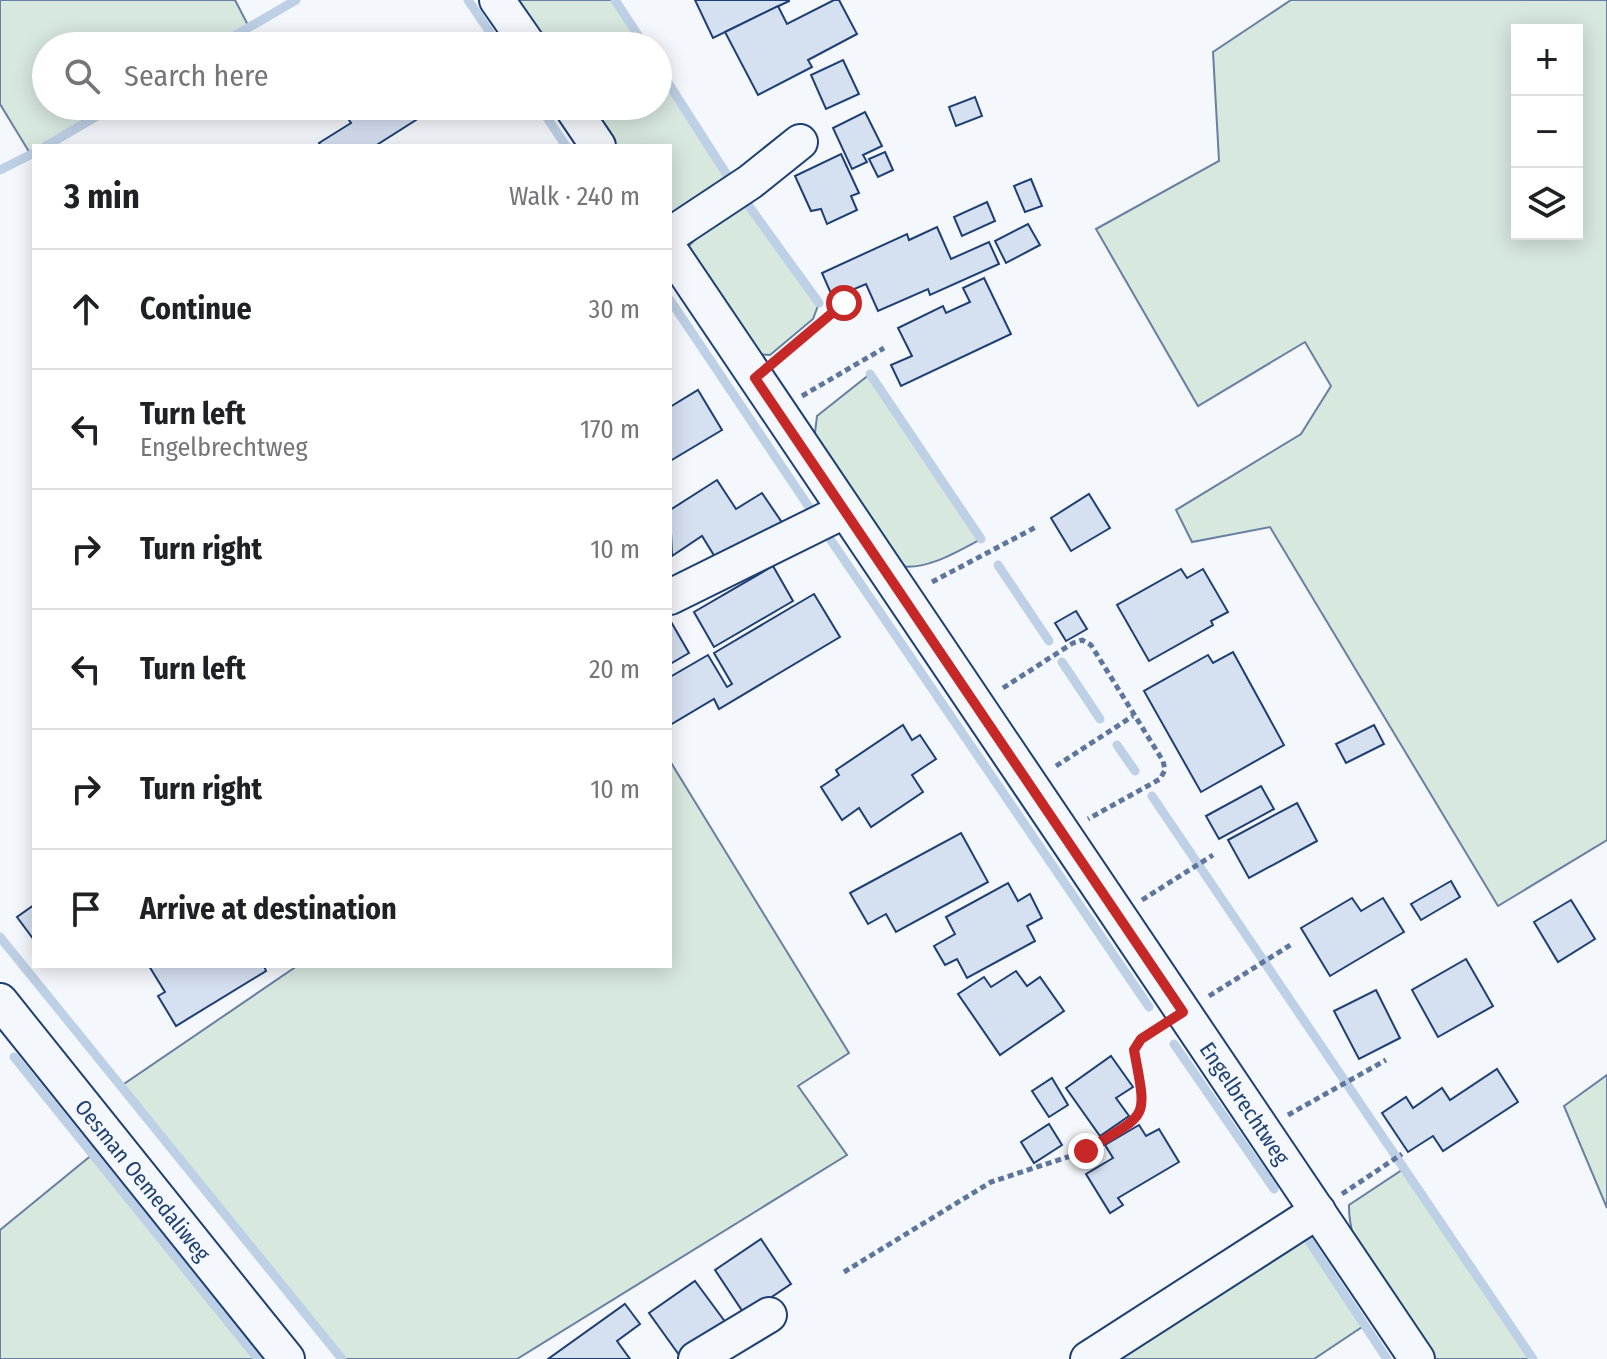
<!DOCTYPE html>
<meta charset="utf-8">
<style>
:root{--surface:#fff;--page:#f2f2f2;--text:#202124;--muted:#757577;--line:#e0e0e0}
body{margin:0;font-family:"Fira Sans Condensed",sans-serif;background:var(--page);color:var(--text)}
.controls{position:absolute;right:24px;top:24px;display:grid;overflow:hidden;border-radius:0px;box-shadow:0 4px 20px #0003}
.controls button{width:72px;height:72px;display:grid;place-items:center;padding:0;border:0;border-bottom:2px solid var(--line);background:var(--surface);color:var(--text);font:40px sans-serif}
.stop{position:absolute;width:24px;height:24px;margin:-18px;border:6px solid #c62828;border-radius:50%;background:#fff}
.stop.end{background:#c62828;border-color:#fff;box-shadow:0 2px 8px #0008}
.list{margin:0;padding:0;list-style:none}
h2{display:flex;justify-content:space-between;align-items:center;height:104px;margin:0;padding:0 32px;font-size:34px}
h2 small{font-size:26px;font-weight:400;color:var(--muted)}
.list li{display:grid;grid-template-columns:52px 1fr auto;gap:24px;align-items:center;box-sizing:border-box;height:120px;padding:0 32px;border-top:2px solid var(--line)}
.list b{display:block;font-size:30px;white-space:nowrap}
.list p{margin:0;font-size:26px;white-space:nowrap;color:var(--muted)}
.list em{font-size:26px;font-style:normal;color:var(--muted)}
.icon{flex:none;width:44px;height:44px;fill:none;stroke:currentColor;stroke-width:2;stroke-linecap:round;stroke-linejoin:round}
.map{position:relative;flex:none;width:1607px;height:1359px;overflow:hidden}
.search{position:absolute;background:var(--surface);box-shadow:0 4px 20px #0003;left:32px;top:32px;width:640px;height:88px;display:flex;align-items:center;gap:20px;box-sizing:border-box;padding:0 28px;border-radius:44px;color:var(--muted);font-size:30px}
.panel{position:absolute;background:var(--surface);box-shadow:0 4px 20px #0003;left:32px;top:144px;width:640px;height:824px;border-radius:0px}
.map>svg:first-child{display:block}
</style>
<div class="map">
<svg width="1607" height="1359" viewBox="0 0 1607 1359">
<rect width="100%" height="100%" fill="#f4f7fb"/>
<g fill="#d7e8df" stroke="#687fa3" stroke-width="2" fill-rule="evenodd">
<polygon points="0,0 235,0 249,27 217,46 46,46 46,106 114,106 46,146 34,146 31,155 0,104"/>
<polygon points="511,0 615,0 645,46 542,46"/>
<path d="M 1291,0 L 1607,0 L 1607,840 L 1498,906 L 1270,527 L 1192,542 L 1176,510 L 1301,434 L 1331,386 L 1305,342 L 1198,406 L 1096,229 L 1219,161 L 1213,52 ZM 1517,30 L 1577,30 L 1577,234 L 1517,234 Z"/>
<polygon points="658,67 727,175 720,194 670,217 670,146 611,146 584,106 658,106"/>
<polygon points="746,202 819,303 813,319 770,355 754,354 683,252 704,230"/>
<path d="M 870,374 L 981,539 C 957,552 922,573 896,565 L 814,441 L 817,416 Z"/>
<polygon points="670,761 849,1053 798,1086 847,1155 517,1359 342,1359 121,1086 297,966 670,966"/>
<polygon points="1607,1075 1607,1208 1564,1106"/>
<polygon points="93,1154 258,1359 0,1359 0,1230"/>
<path d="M 1405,1168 L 1533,1359 L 1428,1359 C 1398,1314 1348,1262 1349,1205 Z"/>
<polygon points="1301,1228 1365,1325 1314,1359 1090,1359"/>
</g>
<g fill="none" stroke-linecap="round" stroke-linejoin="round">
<g stroke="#bed0e5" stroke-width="9">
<polyline points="468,0 499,46"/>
<polyline points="615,0 645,46"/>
<polyline points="217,46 296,0"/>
<polyline points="658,67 727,175"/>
<polyline points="539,106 566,146"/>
<polyline points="46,146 114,106"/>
<polyline points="0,170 34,153"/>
<polyline points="746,202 819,303"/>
<polyline points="670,300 813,513"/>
<polyline points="870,374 981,539"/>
<polyline points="828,536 1149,1007"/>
<polyline points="998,565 1049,641"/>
<polyline points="1062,662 1100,719"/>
<polyline points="1117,745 1135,771"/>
<polyline points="1152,796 1533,1359"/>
<polyline points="0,937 342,1359"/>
<polyline points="1174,1044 1274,1189"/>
<polyline points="14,1057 258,1359"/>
<polyline points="1301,1229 1387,1359"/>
</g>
</g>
<g fill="#d5e0f0" stroke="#1d3f73" stroke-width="2">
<polygon points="695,0 789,0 789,1 713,38"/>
<polygon points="834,0 839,0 857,34 808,60 812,67 758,95 725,32 778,6 787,24"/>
<polygon points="843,60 859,94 826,109 811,75"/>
<polygon points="975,97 982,116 956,126 949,107"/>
<polygon points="340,106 422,106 427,113 375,146 321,146 319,143 351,123"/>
<polygon points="865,112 882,146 863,155 867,162 852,169 833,128"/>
<polygon points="885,152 893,170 878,177 869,159"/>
<polygon points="841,154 859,193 851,196 857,210 827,224 821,209 811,211 795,176"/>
<polygon points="1031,179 1042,206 1025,212 1014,186"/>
<polygon points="987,202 995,221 962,236 954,217"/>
<polygon points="1028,224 1040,245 1006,263 995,241"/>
<polygon points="937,227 951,259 989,242 999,264 930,295 928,289 878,311 866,284 833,298 822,273 907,234 909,240"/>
<polygon points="984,278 1011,334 901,386 891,365 912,356 898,328 943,306 946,313 970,302 963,288"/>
<polygon points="698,390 722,430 670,461 670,407"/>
<polygon points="717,480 736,509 762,493 783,524 720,565 702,536 672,556 670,510"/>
<polygon points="1089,494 1110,528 1071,551 1051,518"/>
<polygon points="773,566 793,601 714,647 694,612"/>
<polygon points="1181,569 1187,578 1203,569 1228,612 1211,621 1213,625 1149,661 1117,605"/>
<polygon points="814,594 840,637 719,709 714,699 670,725 670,677 708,655 727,687 732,684 714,653"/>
<polygon points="1076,611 1087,629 1066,641 1055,623"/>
<polygon points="670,620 689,653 670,664"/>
<polygon points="1233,652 1284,745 1201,792 1144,691 1208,655 1213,663"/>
<polygon points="903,725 912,740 920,735 936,759 912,775 923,792 871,827 859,808 842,820 821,787 839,775 836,770"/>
<polygon points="1374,725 1384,744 1346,763 1336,744"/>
<polygon points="1261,786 1274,809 1219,839 1206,816"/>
<polygon points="1297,803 1317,841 1249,878 1228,840"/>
<polygon points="961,833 988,882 896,932 886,914 868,924 850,893"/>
<polygon points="1451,881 1460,897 1421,920 1411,904"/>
<polygon points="1008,883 1018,901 1030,894 1042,918 1027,926 1035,941 967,978 957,959 945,965 934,946 955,934 946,917"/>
<polygon points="1352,898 1361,911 1383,898 1404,932 1330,976 1301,928"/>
<polygon points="1571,900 1595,939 1558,962 1534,922"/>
<polygon points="34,905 34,940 17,917"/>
<polygon points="1466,959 1493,1006 1438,1037 1412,990"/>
<polygon points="149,966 264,966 266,971 176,1026 158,996 165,992"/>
<polygon points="1016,971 1027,986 1040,977 1064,1011 1000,1055 958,994 984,977 991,987"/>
<polygon points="1376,990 1400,1038 1359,1059 1334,1011"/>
<polygon points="1111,1056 1133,1087 1116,1098 1129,1116 1100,1136 1066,1088"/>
<polygon points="1497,1069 1518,1102 1443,1151 1433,1136 1408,1152 1382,1113 1406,1097 1413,1108 1442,1088 1450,1100"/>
<polygon points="1052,1078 1068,1105 1049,1117 1032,1091"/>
<polygon points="1049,1124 1062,1145 1034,1163 1021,1142"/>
<polygon points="1139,1125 1146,1136 1159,1129 1179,1162 1118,1198 1123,1205 1110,1213 1086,1174 1113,1158 1105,1145"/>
<polygon points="761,1239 791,1284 745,1315 715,1270"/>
<polygon points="695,1281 729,1327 682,1359 649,1313"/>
<polygon points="625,1304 640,1324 617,1341 630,1359 548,1359"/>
</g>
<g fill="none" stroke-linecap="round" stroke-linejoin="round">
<defs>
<g id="minor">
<polyline points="497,0 529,46"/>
<polyline points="571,106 598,146"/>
<polyline points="670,235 750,182 800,142"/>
<polyline points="670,250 1417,1359"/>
<polyline points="670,597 844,511"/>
<polyline points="0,1001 287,1359"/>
<polyline points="696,1359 769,1315"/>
<polyline points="1088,1359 1318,1211"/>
</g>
</defs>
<use href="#minor" stroke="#1d3f73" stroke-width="38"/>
<g stroke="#5e769c" stroke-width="5" stroke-dasharray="6 4" stroke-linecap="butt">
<polyline points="777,359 844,303"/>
<polyline points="802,396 884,348"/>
<polyline points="932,582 1038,526"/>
<polyline points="1003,688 1073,643 1082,640 1091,645 1163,761 1165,770 1160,779 1088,819"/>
<polyline points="1056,766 1133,716"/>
<polyline points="1142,900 1213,855"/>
<polyline points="1209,996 1292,944"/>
<polyline points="1288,1115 1386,1060"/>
<polyline points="1342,1194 1402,1154"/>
<polyline points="844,1272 991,1182 1086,1151 1139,1117 1144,1105 1134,1050 1141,1039 1157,1029"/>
</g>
<use href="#minor" stroke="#f4f7fb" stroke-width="34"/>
</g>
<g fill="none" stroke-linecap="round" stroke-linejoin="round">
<path stroke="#c62828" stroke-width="10" d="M 844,303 L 755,378 L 1183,1012 L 1141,1039 L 1134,1050 C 1148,1124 1148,1111 1086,1151"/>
</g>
<g text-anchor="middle" stroke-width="6" stroke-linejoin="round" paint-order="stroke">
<g font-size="22" fill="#1d3f73" stroke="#f4f7fb">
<text transform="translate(1245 1103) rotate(56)" y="8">Engelbrechtweg</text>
<text transform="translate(143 1180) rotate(51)" y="8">Oesman Oemedaliweg</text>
</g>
</g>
</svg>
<div class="controls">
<button>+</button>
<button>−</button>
<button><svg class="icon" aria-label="layers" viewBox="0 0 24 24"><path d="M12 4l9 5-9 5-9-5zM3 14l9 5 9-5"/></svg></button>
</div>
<div class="stop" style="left:844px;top:303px"></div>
<div class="stop end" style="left:1086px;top:1151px"></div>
<div class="search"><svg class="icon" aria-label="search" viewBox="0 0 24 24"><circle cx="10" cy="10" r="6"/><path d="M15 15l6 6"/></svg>Search here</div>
<section class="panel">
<h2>3 min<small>Walk · 240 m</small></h2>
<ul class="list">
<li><svg class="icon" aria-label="ahead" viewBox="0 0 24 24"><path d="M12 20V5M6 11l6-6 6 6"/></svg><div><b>Continue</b></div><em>30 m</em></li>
<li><svg class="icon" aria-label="left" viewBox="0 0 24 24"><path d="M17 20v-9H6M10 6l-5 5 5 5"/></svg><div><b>Turn left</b><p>Engelbrechtweg</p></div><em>170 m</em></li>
<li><svg class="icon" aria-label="right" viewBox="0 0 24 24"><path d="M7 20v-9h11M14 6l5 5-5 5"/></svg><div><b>Turn right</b></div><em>10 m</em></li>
<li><svg class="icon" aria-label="left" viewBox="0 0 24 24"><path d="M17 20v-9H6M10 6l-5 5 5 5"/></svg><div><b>Turn left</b></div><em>20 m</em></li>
<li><svg class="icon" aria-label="right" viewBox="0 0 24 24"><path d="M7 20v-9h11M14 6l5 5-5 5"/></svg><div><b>Turn right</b></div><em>10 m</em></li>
<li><svg class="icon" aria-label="arrive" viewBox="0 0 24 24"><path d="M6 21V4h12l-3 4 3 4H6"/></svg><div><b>Arrive at destination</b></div></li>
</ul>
</section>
</div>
